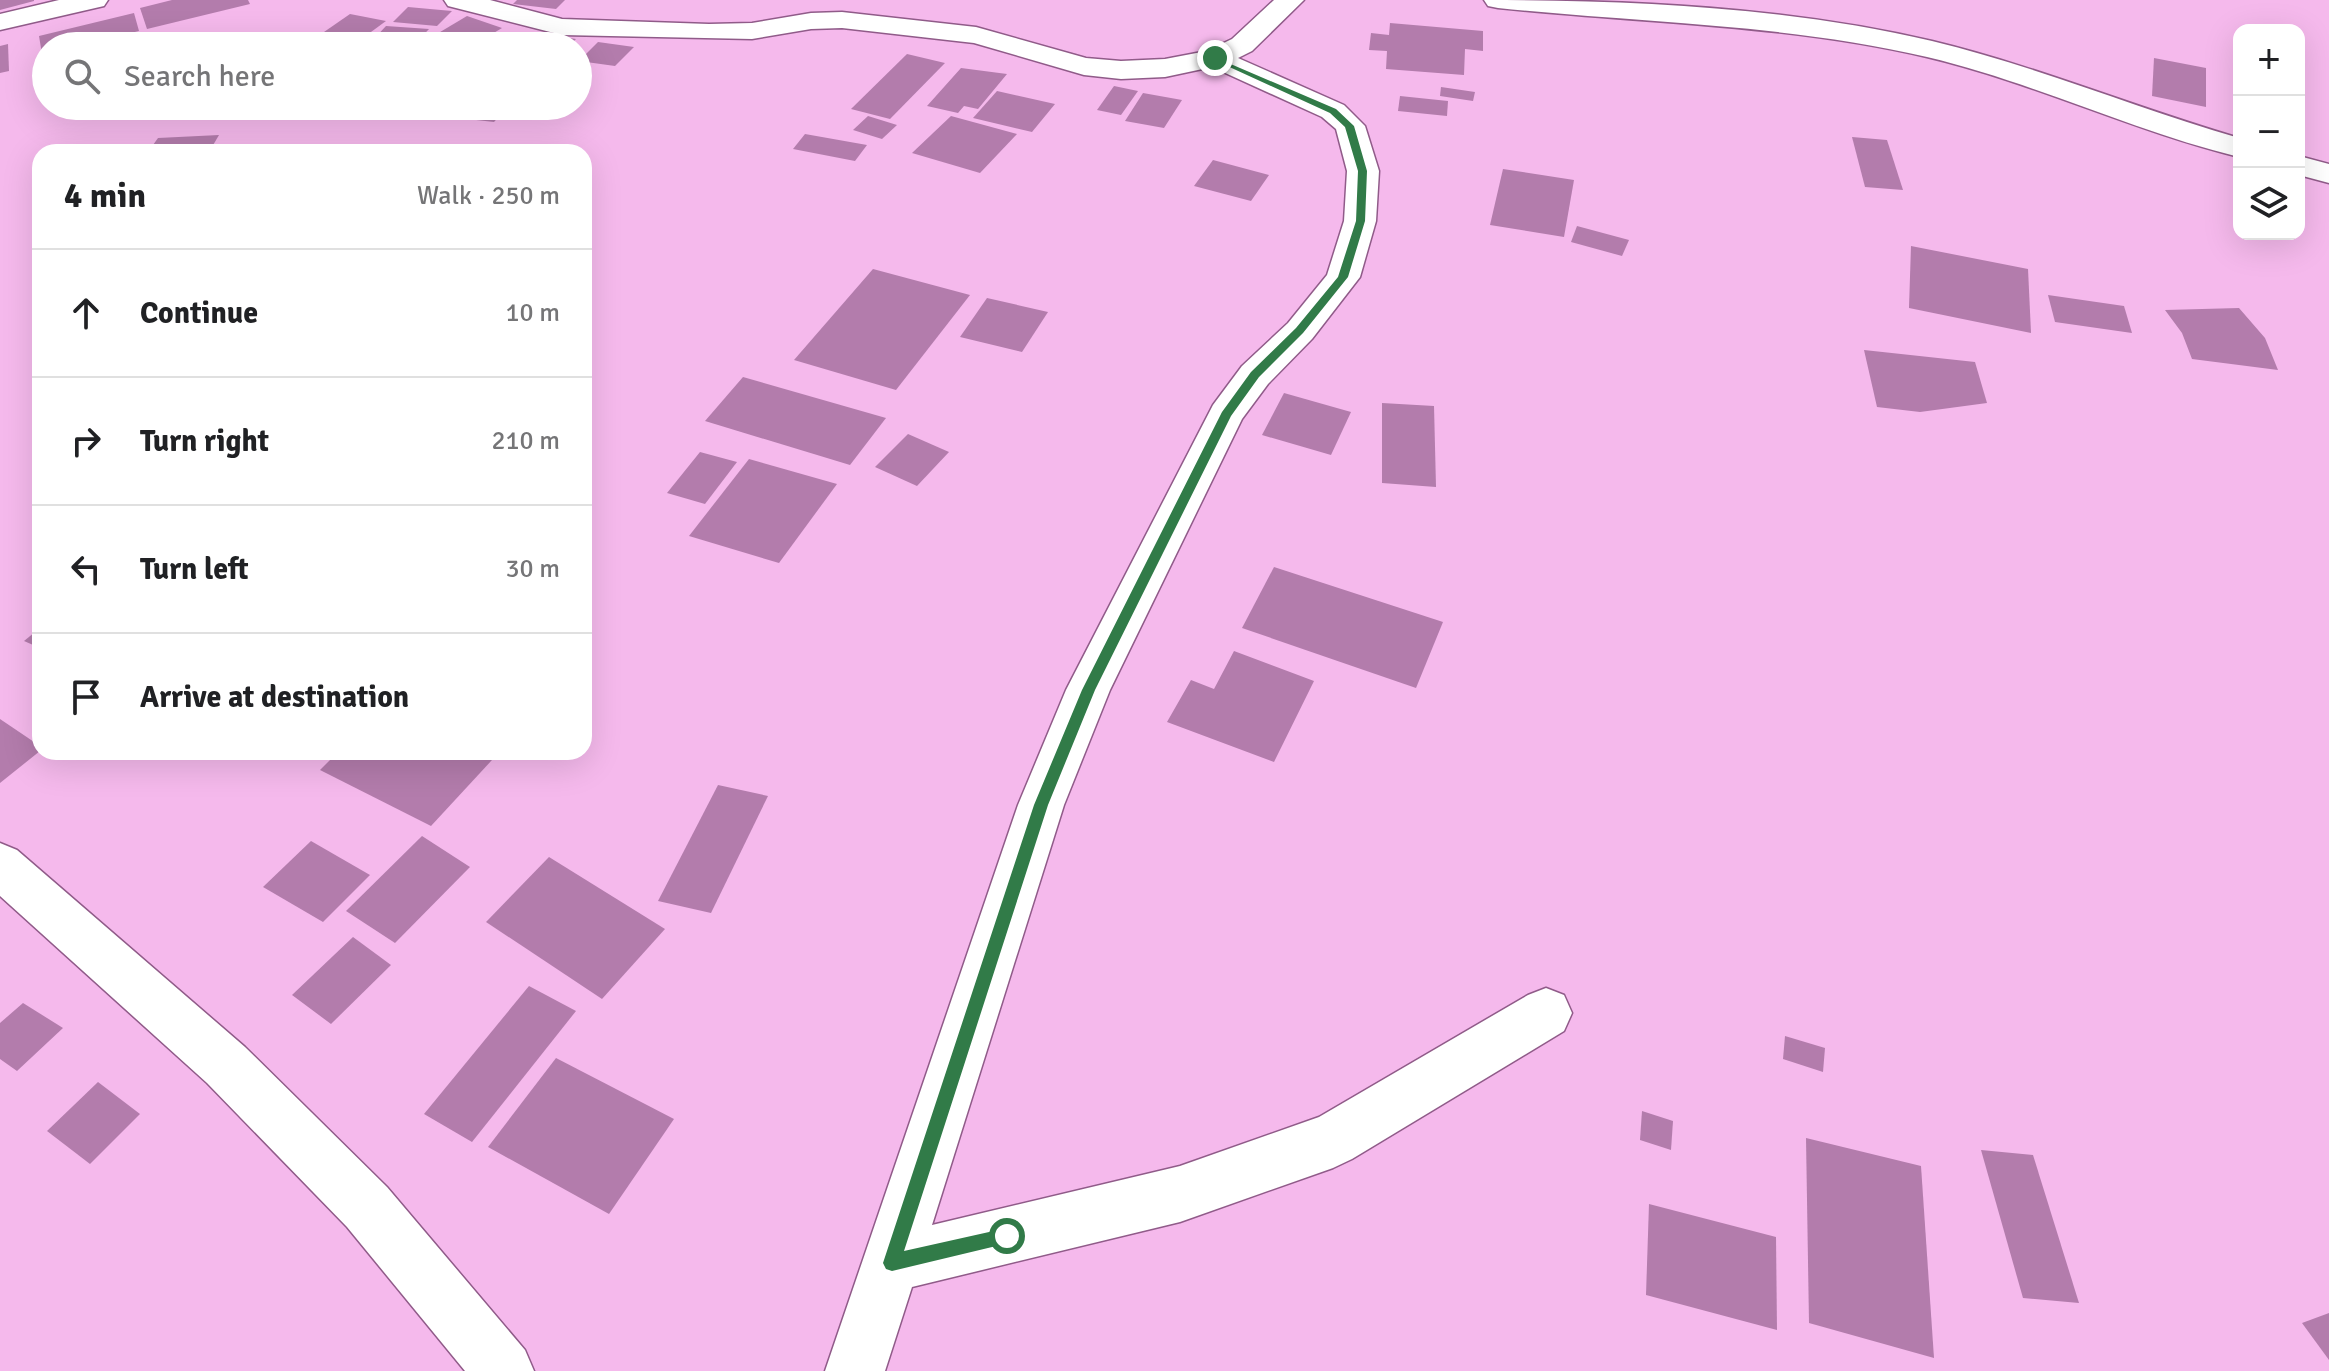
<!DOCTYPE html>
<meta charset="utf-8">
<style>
:root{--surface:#fff;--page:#f2f2f2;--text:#202124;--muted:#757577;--line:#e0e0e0}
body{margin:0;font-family:Signika,sans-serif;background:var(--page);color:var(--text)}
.controls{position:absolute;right:24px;top:24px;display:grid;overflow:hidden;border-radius:16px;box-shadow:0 8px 32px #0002}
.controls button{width:72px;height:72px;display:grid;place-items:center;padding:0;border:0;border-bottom:2px solid var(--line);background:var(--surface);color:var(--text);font:40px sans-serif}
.stop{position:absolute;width:24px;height:24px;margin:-18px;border:6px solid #317b48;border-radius:50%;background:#fff}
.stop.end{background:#317b48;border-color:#fff;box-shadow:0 2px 8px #0008}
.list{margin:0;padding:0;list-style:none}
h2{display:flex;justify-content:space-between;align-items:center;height:104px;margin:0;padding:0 32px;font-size:34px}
h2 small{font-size:26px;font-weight:400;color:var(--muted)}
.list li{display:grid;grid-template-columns:52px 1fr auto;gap:24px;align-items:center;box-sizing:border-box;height:128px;padding:0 32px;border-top:2px solid var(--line)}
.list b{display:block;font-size:30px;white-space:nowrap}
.list em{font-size:26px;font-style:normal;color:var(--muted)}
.icon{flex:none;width:44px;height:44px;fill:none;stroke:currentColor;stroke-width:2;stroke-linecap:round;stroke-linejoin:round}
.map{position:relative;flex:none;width:2329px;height:1371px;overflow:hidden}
.search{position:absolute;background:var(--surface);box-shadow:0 8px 32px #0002;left:32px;top:32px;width:560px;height:88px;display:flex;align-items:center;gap:20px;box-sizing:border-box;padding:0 28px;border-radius:44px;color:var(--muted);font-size:30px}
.panel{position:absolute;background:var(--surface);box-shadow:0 8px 32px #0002;left:32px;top:144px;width:560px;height:616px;border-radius:24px}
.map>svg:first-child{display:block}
</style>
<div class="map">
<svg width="2329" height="1371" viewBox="0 0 2329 1371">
<rect width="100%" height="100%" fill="#f5b9ec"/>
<g fill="#b37cac">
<polygon points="0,0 34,0 34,1 0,10"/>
<polygon points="172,0 248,0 250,4 147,29 140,8"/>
<polygon points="517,0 565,0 556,9 513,4"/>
<polygon points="408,7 452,11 437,26 393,22"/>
<polygon points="134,13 139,31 76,46 46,46 46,53 42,54 39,36"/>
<polygon points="350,14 386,21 360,40 324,32"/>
<polygon points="467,16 502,28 472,46 420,44"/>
<polygon points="1390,23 1483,31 1483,51 1465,49 1464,75 1386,69 1387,51 1369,50 1371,33 1389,35"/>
<polygon points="386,26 429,29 414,45 371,42"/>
<polygon points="209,34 236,35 229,42 254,44 254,46 181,46 187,40 202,41"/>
<polygon points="557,36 576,39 569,46 547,46"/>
<polygon points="598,42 634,47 615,66 579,61"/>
<polygon points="8,44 9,71 0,73 0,46"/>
<polygon points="907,54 945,63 890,119 851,109"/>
<polygon points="2154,58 2206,68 2206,107 2152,96"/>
<polygon points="961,68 1007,74 978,109 964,106 958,113 927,106"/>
<polygon points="1114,86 1138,91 1121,115 1097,110"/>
<polygon points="1441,87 1475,92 1473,101 1440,96"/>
<polygon points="997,91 1055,104 1032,132 973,118"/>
<polygon points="1143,93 1182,100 1164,128 1125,121"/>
<polygon points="1400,96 1448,101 1447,116 1398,111"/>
<polygon points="421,106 546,106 539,115 504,111 494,122 414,113"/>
<polygon points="868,116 897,125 882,139 853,130"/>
<polygon points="951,116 1017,134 980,173 912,153"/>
<polygon points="805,134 867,145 855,161 793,149"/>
<polygon points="219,135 209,152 148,152 158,138"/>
<polygon points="1852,137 1887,140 1903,190 1865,187"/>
<polygon points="1213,160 1269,175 1251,201 1194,186"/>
<polygon points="1503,169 1574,180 1564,237 1490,225"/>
<polygon points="1577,226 1629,240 1622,256 1571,242"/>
<polygon points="1911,246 2028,269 2031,333 1909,308"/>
<polygon points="873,269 970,295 896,390 794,360"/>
<polygon points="2048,295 2124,306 2132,333 2055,322"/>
<polygon points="987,298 1048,312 1022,352 960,337"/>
<polygon points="2239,308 2265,338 2278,370 2192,359 2182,333 2165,310"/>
<polygon points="1864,350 1975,362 1987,403 1920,412 1877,407"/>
<polygon points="743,377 886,418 850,465 705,421"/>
<polygon points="1284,393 1351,412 1331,455 1262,435"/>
<polygon points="1382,403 1434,406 1436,487 1382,483"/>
<polygon points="908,434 949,452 917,486 875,467"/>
<polygon points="700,452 737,462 705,504 667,493"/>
<polygon points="749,459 837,484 779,563 689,536"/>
<polygon points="1274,567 1443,622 1416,688 1242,628"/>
<polygon points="40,628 40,648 24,641"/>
<polygon points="1234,651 1314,681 1274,762 1167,722 1191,680 1214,689"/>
<polygon points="0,719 40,746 40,751 0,783"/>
<polygon points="338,752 476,752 492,760 431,826 320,770"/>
<polygon points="718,785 768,796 711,913 658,901"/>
<polygon points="422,836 470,867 395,943 346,911"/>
<polygon points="311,841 370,875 323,922 263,887"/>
<polygon points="549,857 665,929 602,999 486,922"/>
<polygon points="353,937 391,965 331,1024 292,995"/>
<polygon points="529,986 576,1011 472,1142 424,1114"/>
<polygon points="23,1003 63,1028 17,1071 0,1059 0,1023"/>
<polygon points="1785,1036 1825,1048 1823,1072 1783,1059"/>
<polygon points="556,1058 674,1119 609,1214 488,1147"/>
<polygon points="98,1082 140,1114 90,1164 47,1131"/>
<polygon points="1642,1111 1673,1121 1671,1150 1640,1140"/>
<polygon points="1806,1138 1921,1166 1934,1358 1809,1323"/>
<polygon points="1981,1150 2033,1155 2079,1303 2023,1298"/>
<polygon points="1649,1204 1776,1237 1777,1330 1646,1295"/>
<polygon points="2329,1313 2329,1360 2302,1323"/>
</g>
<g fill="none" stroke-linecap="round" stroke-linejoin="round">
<defs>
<g id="street">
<polygon points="444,0 490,0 562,19 709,24 752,23 811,13 842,12 976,27 1086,58 1121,61 1165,59 1207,51 1232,39 1274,0 1304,0 1252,51 1238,58 1344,105 1365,126 1379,171 1376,221 1360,277 1312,339 1268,384 1242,419 1110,690 1064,805 932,1225 1180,1166 1319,1117 1528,995 1546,988 1564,995 1572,1013 1564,1031 1352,1159 1333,1168 1180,1222 912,1287 885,1371 825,1371 1018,805 1066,690 1213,405 1242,366 1288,323 1327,275 1344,221 1347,171 1336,129 1322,117 1212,67 1165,77 1121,79 1084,75 974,43 842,28 811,29 752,39 562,35 448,6"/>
<path d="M 1484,0 C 1632,0 1787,7 1932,41 C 2036,66 2136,108 2239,138 L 2239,157 C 2133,131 2033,82 1927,57 C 1787,24 1640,23 1498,8 L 1488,6 Z"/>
<polygon points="2299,156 2329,164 2329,183 2299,175"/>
</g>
<g id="secondary">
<polygon points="59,0 108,0 104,6 0,30 0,14"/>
<polygon points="0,843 17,850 245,1047 387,1187 525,1350 534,1371 465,1371 347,1227 207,1083 0,896"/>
</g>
</defs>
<use href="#street" stroke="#905b89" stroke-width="3"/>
<use href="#secondary" stroke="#905b89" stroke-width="3"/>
<use href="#street" fill="#fff" fill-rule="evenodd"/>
<use href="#secondary" fill="#fff" fill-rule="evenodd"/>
</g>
<polygon fill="#317b48" points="1212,56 1336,109 1354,126 1367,171 1365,221 1348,277 1303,333 1259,377 1231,416 1095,690 1048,805 904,1251 1007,1228 1013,1230 1016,1236 1013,1242 892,1271 886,1269 883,1263 1034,805 1082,690 1222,412 1251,372 1296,328 1338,277 1356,221 1358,171 1345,127 1330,113 1212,59"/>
</svg>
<div class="controls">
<button>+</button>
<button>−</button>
<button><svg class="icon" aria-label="layers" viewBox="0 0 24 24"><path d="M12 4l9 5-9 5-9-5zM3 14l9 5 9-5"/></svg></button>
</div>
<div class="stop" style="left:1007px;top:1236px"></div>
<div class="stop end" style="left:1215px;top:58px"></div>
<div class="search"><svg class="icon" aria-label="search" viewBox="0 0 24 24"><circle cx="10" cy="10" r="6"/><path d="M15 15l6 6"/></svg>Search here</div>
<section class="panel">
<h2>4 min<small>Walk · 250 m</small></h2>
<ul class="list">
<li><svg class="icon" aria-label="ahead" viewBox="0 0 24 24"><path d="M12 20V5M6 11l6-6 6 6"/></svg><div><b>Continue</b></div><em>10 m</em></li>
<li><svg class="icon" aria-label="right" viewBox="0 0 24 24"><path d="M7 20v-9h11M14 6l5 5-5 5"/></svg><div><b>Turn right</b></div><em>210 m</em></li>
<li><svg class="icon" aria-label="left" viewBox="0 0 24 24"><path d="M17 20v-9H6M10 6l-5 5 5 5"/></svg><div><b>Turn left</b></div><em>30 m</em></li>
<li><svg class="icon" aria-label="arrive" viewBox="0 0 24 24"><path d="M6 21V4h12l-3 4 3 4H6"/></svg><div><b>Arrive at destination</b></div></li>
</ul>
</section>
</div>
